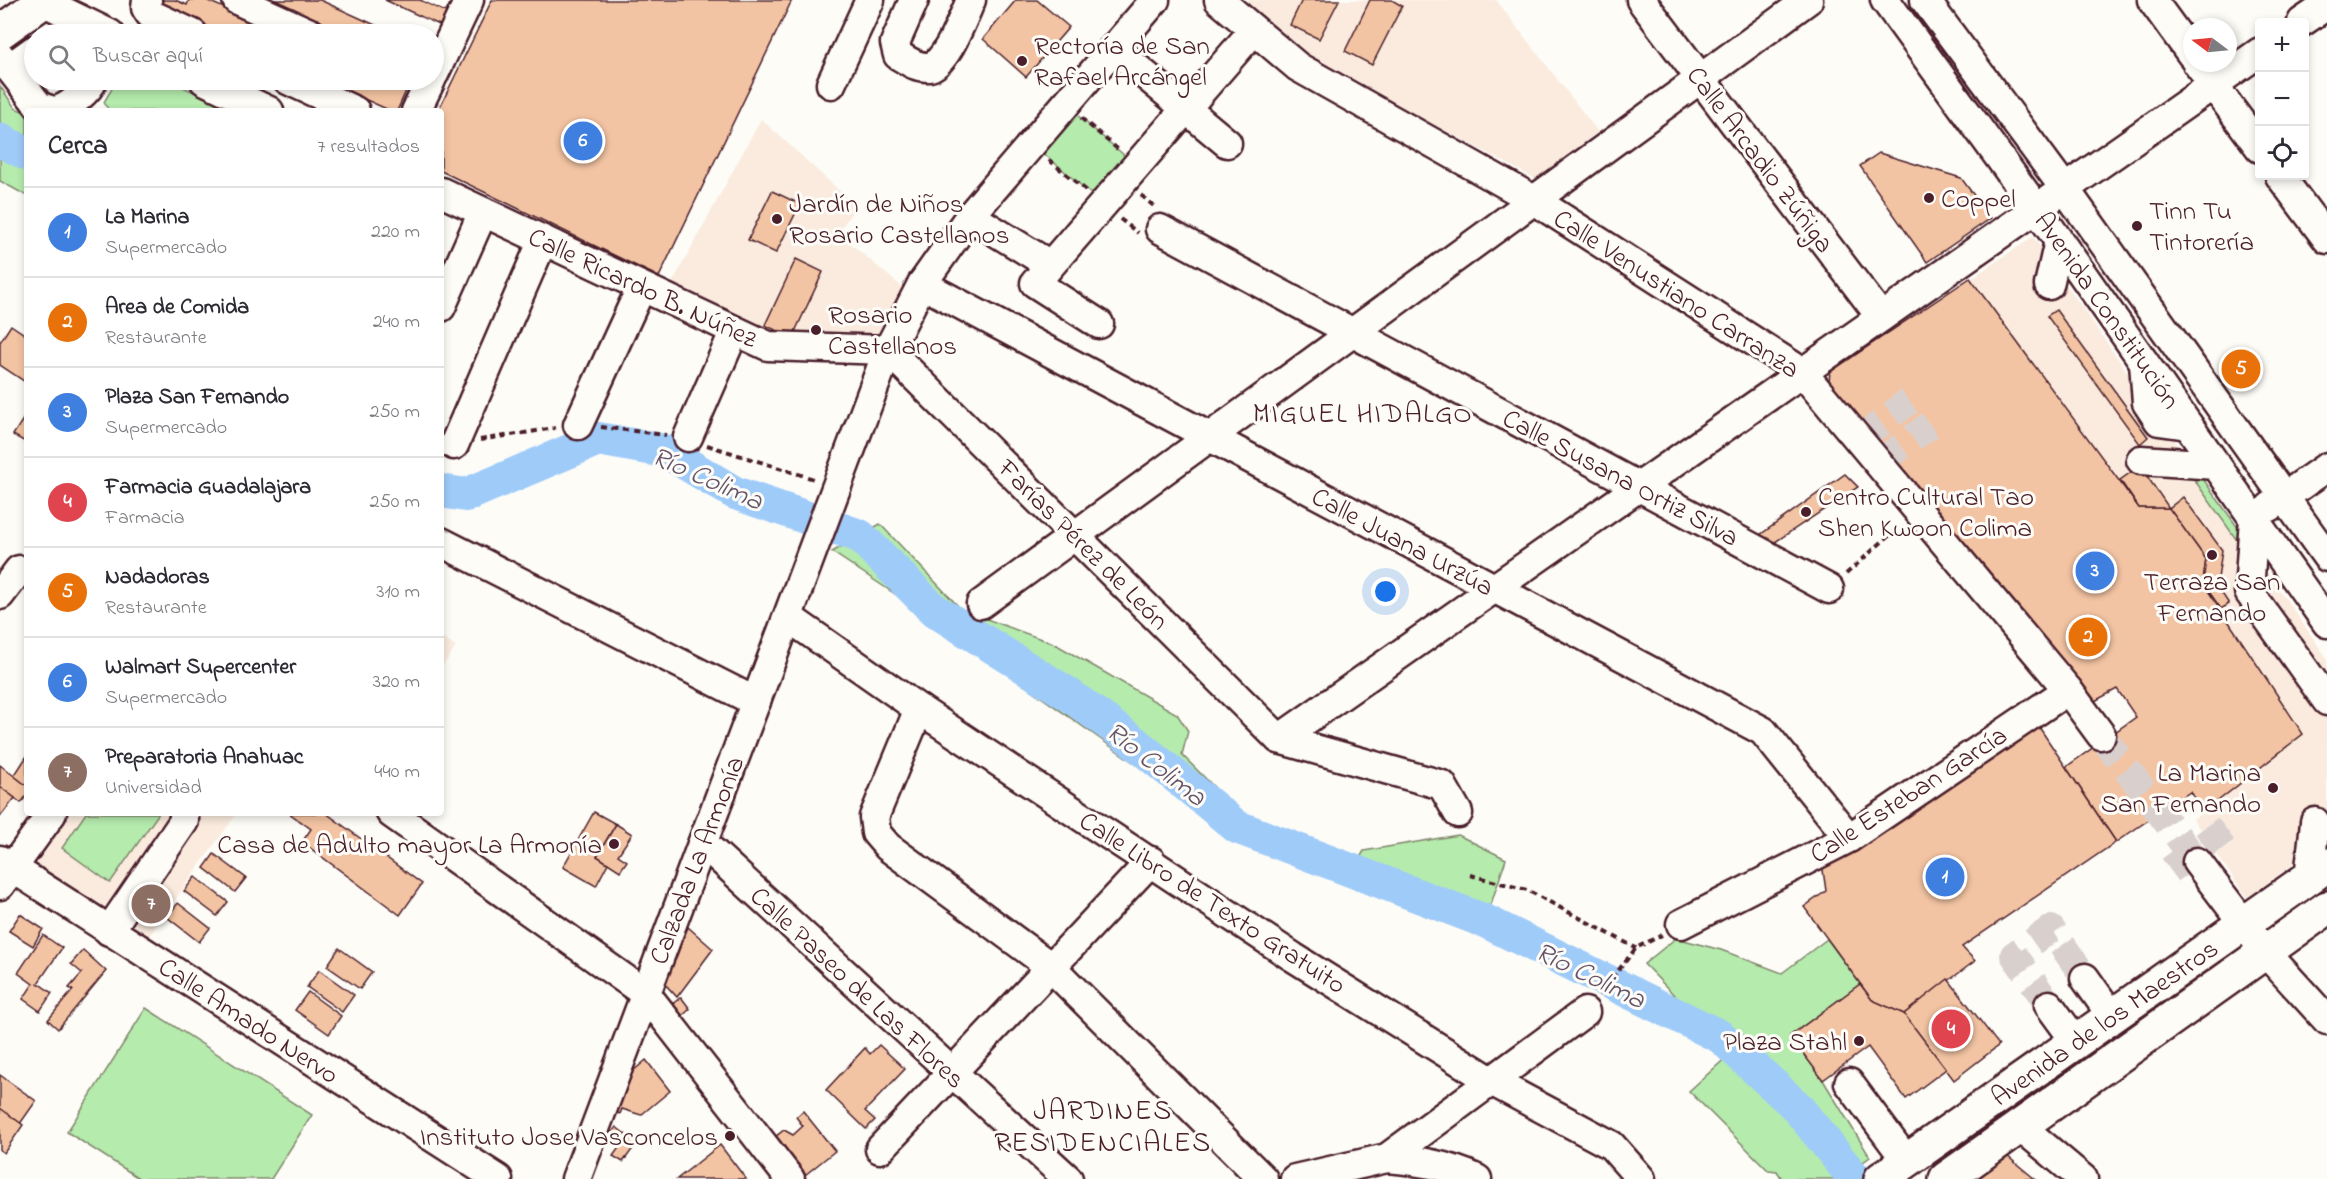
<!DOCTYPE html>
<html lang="es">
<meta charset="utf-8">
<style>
:root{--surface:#fff;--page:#f7f7f7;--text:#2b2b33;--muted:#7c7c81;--line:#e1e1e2;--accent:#4a1f2b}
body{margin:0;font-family:"Indie Flower",sans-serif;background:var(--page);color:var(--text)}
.controls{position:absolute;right:18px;top:18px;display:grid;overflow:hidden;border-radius:6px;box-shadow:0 3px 9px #0003}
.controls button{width:54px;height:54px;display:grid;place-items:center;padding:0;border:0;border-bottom:2px solid var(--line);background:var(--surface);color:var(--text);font:30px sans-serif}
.compass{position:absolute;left:2183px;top:18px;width:54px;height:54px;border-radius:50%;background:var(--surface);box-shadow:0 3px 9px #0003;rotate:286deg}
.you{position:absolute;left:1386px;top:592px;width:21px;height:21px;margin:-15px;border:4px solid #fff;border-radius:50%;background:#1a73e8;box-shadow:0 0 0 9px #1a73e833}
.badge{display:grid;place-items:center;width:39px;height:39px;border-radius:50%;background:var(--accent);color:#fff;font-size:20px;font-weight:700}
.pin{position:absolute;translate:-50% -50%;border:3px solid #fff;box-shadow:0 2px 6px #0006}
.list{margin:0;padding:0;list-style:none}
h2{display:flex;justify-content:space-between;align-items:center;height:78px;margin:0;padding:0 24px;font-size:26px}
h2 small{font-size:20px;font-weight:400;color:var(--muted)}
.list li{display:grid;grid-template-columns:39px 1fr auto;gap:18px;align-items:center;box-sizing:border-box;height:90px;padding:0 24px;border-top:2px solid var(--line)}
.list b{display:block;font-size:22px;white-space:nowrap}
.list p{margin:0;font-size:20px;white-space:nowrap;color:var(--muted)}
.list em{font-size:20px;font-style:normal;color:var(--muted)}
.icon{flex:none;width:33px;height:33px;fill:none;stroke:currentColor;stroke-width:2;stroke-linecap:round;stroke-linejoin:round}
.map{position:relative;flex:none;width:2327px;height:1179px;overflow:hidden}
.search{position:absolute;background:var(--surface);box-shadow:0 3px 9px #0003;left:24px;top:24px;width:420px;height:66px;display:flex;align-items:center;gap:15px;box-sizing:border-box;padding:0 21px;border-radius:33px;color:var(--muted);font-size:22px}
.panel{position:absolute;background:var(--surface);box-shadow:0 3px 9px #0003;left:24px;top:108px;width:420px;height:708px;border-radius:6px}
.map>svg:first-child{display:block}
</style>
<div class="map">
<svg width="2327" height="1179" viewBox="0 0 2327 1179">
<rect width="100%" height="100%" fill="#fdfcf7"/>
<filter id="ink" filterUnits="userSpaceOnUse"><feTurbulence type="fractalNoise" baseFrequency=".0167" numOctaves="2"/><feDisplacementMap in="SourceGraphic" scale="12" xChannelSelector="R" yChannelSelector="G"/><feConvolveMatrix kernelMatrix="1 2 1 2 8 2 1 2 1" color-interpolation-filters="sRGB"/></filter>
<g filter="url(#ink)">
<g fill="#faebde">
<polygon points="1238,0 1496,0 1598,132 1536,179 1306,56"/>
<polygon points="761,119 856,206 838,233 902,287 881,343 773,340 670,287"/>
<polygon points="2033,237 2327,658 2327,839 2247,898 2193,819 2204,812 2190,792 2116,842 2066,767 2136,717 2117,689 2091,703 1829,381 1830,372"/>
<polygon points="441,637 456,647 441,668"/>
<polygon points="71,813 237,813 144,943 38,877 35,864"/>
</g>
<g fill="#b5ebad" stroke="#80856c" stroke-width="1.5">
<polygon points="117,80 168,80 235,111 109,111 104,102"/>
<polygon points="0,86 15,108 27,113 27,196 0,181"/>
<polygon points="1076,114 1131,161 1098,200 1043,153"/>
<polygon points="2186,468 2196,469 2243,535 2241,546"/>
<polygon points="880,524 962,610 1055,644 1177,714 1188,731 1182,755 1220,793 1212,818 907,602 832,552"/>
<polygon points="86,813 159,813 110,883 62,848"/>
<polygon points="1458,835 1506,859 1483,928 1471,933 1344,884 1364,851"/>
<polygon points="1676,938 1721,950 1782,973 1827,939 1860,984 1790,1036 1823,1080 1870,1157 1839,1179 1782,1179 1777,1171 1768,1170 1689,1091 1741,1044 1676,997 1644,964"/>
<polygon points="146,1008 312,1115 271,1179 140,1179 67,1132"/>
</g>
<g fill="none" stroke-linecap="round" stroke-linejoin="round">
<g stroke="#9fcbf9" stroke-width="34">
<polyline points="0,140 27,154"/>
<polyline points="441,491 466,495 598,439 665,451 735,493 860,536 934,610 1068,694 1134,742 1237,827 1485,921 1721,1037 1796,1106 1855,1179"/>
</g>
</g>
<g fill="#f3c4a3" stroke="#4a1f2b" stroke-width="1.5">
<polygon points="163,0 175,0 187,5 189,0 206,0 282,34 224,34 160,6"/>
<polygon points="261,0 320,0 395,34 337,34"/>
<polygon points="385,0 420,0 452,15 446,28"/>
<polygon points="492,0 792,0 659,277 441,171 441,111 438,111"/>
<polygon points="1016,0 1037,0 1069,27 1026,77 983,39"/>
<polygon points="1302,0 1339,0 1319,39 1290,25"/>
<polygon points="1370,0 1392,0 1402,6 1372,65 1345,51"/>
<polygon points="322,80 381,80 406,91 397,111 391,111"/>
<polygon points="1879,153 1961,178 1991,218 1927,262 1860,166"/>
<polygon points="772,191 800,204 776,253 748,240"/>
<polygon points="796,259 823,272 792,338 765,325"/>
<polygon points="1970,278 2139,508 2169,508 2206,559 2203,583 2303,734 2204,812 2190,792 2116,842 2066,767 2136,717 2117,689 2091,703 1829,381 1830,372"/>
<polygon points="2056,310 2148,437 2140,444 2047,316"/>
<polygon points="11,325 27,336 27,383 0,365 0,342"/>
<polygon points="27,413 27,443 13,435"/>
<polygon points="2140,466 2169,508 2139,508 2120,480"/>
<polygon points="1845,474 1858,487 1769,546 1757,537"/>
<polygon points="2183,497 2222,550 2217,586 2229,604 2221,609 2203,583 2206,559 2169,508"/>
<polygon points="2033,718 2116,842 1962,947 1975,961 1904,1014 1872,1000 1804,907 1826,891 1822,863"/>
<polygon points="27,756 27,786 14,776"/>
<polygon points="0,765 27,786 27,795 21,803 0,787"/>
<polygon points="0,787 15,798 0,817"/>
<polygon points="594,812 616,824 597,856 608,863 596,886 563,867"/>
<polygon points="289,813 326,813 422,884 400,915 302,842 311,829"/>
<polygon points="616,824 632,834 618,855 627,861 620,871 597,856"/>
<polygon points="214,854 246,878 235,892 204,868"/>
<polygon points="195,877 228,902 217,916 184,891"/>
<polygon points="178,903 210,928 199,942 167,917"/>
<polygon points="20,914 43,929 33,946 9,931"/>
<polygon points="688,927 713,949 677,997 665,984"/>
<polygon points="43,935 62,948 38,983 52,993 40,1011 23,999 33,984 18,973"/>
<polygon points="339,948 372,972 360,989 327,966"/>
<polygon points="83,950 106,971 58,1029 48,1020 73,990 69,988 82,973 71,964"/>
<polygon points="319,970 354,995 342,1012 307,987"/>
<polygon points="1948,979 1999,1045 1954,1080 1904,1014"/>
<polygon points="1860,984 1872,1000 1904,1014 1946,1069 1906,1099 1868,1047 1823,1080 1790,1036"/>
<polygon points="308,992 341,1016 329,1034 295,1010"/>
<polygon points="681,997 690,1009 680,1018 670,1006"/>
<polygon points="879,1045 905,1069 865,1111 875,1120 866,1129 826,1090 865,1048 870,1054"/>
<polygon points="646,1060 670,1091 641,1115 622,1109 620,1114 606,1109 621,1068 632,1072"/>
<polygon points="0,1075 36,1101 17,1128 0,1116"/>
<polygon points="0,1108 23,1125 4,1153 0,1150"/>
<polygon points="803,1111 835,1151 805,1175 775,1137 784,1130 793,1135 803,1126 796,1117"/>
<polygon points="616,1127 637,1143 623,1162 613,1156 621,1145 609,1136"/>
<polygon points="720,1145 746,1179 677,1179"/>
<polygon points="2001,1151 2035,1179 1973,1179"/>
</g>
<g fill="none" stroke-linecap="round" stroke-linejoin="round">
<g stroke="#d9d0ce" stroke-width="28" stroke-dasharray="28 14" stroke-linecap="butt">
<polyline points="1859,440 1909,401"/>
<polyline points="1879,463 1930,425"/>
<polyline points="2101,735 2197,862"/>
<polyline points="2170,870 2226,829"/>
<polyline points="2049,1005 2014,955 2051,929 2085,978"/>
</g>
<defs>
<g id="minor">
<polyline points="40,0 110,34"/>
<polyline points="147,0 146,8 150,14 193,34"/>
<polyline points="237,0 312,34"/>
<path d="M 914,0 L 895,43 L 898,55 C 908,61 917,68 929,67 C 946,65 964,15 971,0"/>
<polyline points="1219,0 1298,67 1534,200 1802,372 2068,690 2101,735"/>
<polyline points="1641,0 1881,317"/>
<polyline points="1885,0 2036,208 2327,623"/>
<polyline points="1925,0 2065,189 2327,557"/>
<polyline points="2152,0 2192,55"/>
<polyline points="2302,22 2327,5"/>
<polyline points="1114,49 1227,143"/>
<path d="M 0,56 L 39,106 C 45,108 52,112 59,110 C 70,106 89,90 93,80"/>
<polyline points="2197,63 2260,148"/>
<polyline points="9,68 34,50"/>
<polyline points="434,74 469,0"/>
<polyline points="204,80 269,111"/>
<polyline points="288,80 355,111"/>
<polyline points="831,84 870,0"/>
<polyline points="416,111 431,80"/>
<polyline points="2280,176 2327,239"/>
<polyline points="441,192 768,346 888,350 1279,739 1442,785 1458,813"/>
<polyline points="970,216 1050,265"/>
<polyline points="1160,229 1829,589"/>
<polyline points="922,284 1763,731 1849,838"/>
<polyline points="2049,285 2059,241"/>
<polyline points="441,307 483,212"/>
<polyline points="1099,324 1035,283 1254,30"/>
<polyline points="2144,362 2147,403 2159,421 2188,425"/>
<polyline points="578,425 641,288"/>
<polyline points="688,437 734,332"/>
<polyline points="454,445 543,240"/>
<polyline points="2141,460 2216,465"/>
<polyline points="2270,507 2327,467"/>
<polyline points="2254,518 2249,592 2327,701"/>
<polyline points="441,542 756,702"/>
<polyline points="0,595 19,570"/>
<polyline points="981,604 1808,0"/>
<polyline points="788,617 919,709 1293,957 1493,1082 1611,1145 1641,1179"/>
<polyline points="919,709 874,817 876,833 888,847 1051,967 1263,1179"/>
<polyline points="1279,739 2260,52"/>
<polyline points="391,813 646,994 790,1179"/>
<polyline points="703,843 1068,1179"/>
<polyline points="0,860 498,1179"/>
<polyline points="2197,862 2266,953 2327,1020"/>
<polyline points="2309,878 2315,822"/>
<polyline points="0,885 52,813"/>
<polyline points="1681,924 1849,838 2068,690"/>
<polyline points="109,931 184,821 184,813"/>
<polyline points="2085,978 2112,1016"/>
<polyline points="2049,1005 2076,1042"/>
<polyline points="1849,1083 1906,1160"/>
<polyline points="2020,1126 2083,1179"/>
<polyline points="880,1149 1151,861"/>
<path d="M 1387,1158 C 1419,1161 1448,1165 1477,1179"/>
<polyline points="576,1179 888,350 922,284 970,216 1155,0"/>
<polyline points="1295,1179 1387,1158 1585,1012"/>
</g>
<g id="major">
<polyline points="0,32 45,0"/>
<polyline points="1881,1179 2327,865"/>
<polyline points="1946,1179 2327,908"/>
</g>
</defs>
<use href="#minor" stroke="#4a1f2b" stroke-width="33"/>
<use href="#major" stroke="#4a1f2b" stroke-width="38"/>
<g stroke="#4a1f2b" stroke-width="4" stroke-dasharray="6 4.5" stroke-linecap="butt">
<polyline points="1081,118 1121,152"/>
<polyline points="1049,160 1087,191"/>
<polyline points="1141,195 1156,208"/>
<polyline points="1120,219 1138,233"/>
<polyline points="601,427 666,435"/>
<polyline points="480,440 555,428"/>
<polyline points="707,445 814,479"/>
<polyline points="1846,574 1900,526"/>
<polyline points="1470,875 1527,890 1636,948"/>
<polyline points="1599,995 1636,948 1662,935"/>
</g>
<use href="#minor" stroke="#fdfcf7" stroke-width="28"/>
<use href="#major" stroke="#fdfcf7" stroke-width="33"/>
</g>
</g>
<g fill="#4a1f2b" stroke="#fdfcf7" stroke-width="2">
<circle cx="1022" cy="61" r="6"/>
<circle cx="1929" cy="198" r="6"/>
<circle cx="777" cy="219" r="6"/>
<circle cx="2137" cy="226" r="6"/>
<circle cx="816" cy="330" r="6"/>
<circle cx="1806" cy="512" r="6"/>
<circle cx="2212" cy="555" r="6"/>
<circle cx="2273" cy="788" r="6"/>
<circle cx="614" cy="844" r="6"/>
<circle cx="1859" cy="1041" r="6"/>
<circle cx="730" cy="1136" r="6"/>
</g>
<g text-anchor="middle" stroke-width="6" stroke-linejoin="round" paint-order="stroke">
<g font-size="27" fill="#4a1f2b" stroke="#fdfcf7" text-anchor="start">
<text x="1034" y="54">Rectoría de San<tspan x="1034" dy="31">Rafael Arcángel</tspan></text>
<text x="1941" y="207">Coppel</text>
<text x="789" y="212">Jardín de Niños<tspan x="789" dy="31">Rosario Castellanos</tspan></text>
<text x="2149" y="219">Tinn Tu<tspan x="2149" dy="31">Tintorería</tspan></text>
<text x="828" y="323">Rosario<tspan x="828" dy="31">Castellanos</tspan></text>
<text x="1818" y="505">Centro Cultural Tao<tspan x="1818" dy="31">Shen Kwoon Colima</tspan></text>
<text x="2212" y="590" text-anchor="middle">Terraza San<tspan x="2212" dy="31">Fernando</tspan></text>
<text x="2261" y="781" text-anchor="end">La Marina<tspan x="2261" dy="31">San Fernando</tspan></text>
<text x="602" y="853" text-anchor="end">Casa de Adulto mayor La Armonía</text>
<text x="1847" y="1050" text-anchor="end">Plaza Stahl</text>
<text x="718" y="1145" text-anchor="end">Instituto Jose Vasconcelos</text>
</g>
<g font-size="27" fill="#4a1f2b" stroke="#fdfcf7">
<text transform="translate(1761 159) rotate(53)" y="9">Calle Arcadio Zúñiga</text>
<text transform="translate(643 287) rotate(25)" y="9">Calle Ricardo B. Núñez</text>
<text transform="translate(1677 293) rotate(33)" y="9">Calle Venustiano Carranza</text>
<text transform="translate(2108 310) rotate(55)" y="9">Avenida Constitución</text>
<text transform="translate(1621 477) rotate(28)" y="9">Calle Susana Ortiz Silva</text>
<text transform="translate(1403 541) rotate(28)" y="9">Calle Juana Urzúa</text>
<text transform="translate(1084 544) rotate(45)" y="9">Farías Pérez de León</text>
<text transform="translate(1908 794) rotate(-33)" y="9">Calle Esteban García</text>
<text transform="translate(696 860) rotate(-69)" y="9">Calzada La Armonía</text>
<text transform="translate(1213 902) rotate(33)" y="9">Calle Libro de Texto Gratuito</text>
<text transform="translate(858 987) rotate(43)" y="9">Calle Paseo de Las Flores</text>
<text transform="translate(249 1020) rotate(33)" y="9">Calle Amado Nervo</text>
<text transform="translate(2104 1022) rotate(-35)" y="9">Avenida de los Maestros</text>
</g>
<g font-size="28" letter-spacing="1.5" fill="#4a1f2b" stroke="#fdfcf7">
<text x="1363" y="422">MIGUEL HIDALGO</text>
<text x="1103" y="1119">JARDINES<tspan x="1103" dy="32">RESIDENCIALES</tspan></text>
</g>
<g font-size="28" font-style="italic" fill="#645369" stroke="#fdfcf7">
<text transform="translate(708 477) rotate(24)" y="10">Río Colima</text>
<text transform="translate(1157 763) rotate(38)" y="10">Río Colima</text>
<text transform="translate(1591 974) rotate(26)" y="10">Río Colima</text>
</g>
</g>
</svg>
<div class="controls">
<button>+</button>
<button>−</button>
<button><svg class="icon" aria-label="locate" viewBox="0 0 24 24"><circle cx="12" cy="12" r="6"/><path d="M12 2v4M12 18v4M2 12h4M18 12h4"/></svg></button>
</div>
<svg class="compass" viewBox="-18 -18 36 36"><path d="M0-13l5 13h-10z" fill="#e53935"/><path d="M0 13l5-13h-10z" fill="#7c7c81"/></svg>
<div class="you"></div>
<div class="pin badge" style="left:1945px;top:877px;background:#3f7fe0">1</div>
<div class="pin badge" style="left:2088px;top:637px;background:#e8710a">2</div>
<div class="pin badge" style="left:2095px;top:571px;background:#3f7fe0">3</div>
<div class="pin badge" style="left:1951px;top:1029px;background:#e0444e">4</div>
<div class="pin badge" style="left:2241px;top:369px;background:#e8710a">5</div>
<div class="pin badge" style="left:583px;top:141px;background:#3f7fe0">6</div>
<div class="pin badge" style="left:151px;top:904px;background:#8d6e63">7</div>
<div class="search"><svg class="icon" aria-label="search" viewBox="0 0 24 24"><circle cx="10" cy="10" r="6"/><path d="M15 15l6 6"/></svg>Buscar aquí</div>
<section class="panel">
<h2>Cerca<small>7 resultados</small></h2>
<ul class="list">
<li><span class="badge" style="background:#3f7fe0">1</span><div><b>La Marina</b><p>Supermercado</p></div><em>220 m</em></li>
<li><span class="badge" style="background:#e8710a">2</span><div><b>Area de Comida</b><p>Restaurante</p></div><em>240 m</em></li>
<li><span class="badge" style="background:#3f7fe0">3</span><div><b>Plaza San Fernando</b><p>Supermercado</p></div><em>250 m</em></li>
<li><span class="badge" style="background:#e0444e">4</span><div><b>Farmacia Guadalajara</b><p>Farmacia</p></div><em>250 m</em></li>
<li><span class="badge" style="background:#e8710a">5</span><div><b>Nadadoras</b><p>Restaurante</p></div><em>310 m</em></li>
<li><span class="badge" style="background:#3f7fe0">6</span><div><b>Walmart Supercenter</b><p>Supermercado</p></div><em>320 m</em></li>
<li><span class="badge" style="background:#8d6e63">7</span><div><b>Preparatoria Anahuac</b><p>Universidad</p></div><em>440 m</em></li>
</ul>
</section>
</div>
